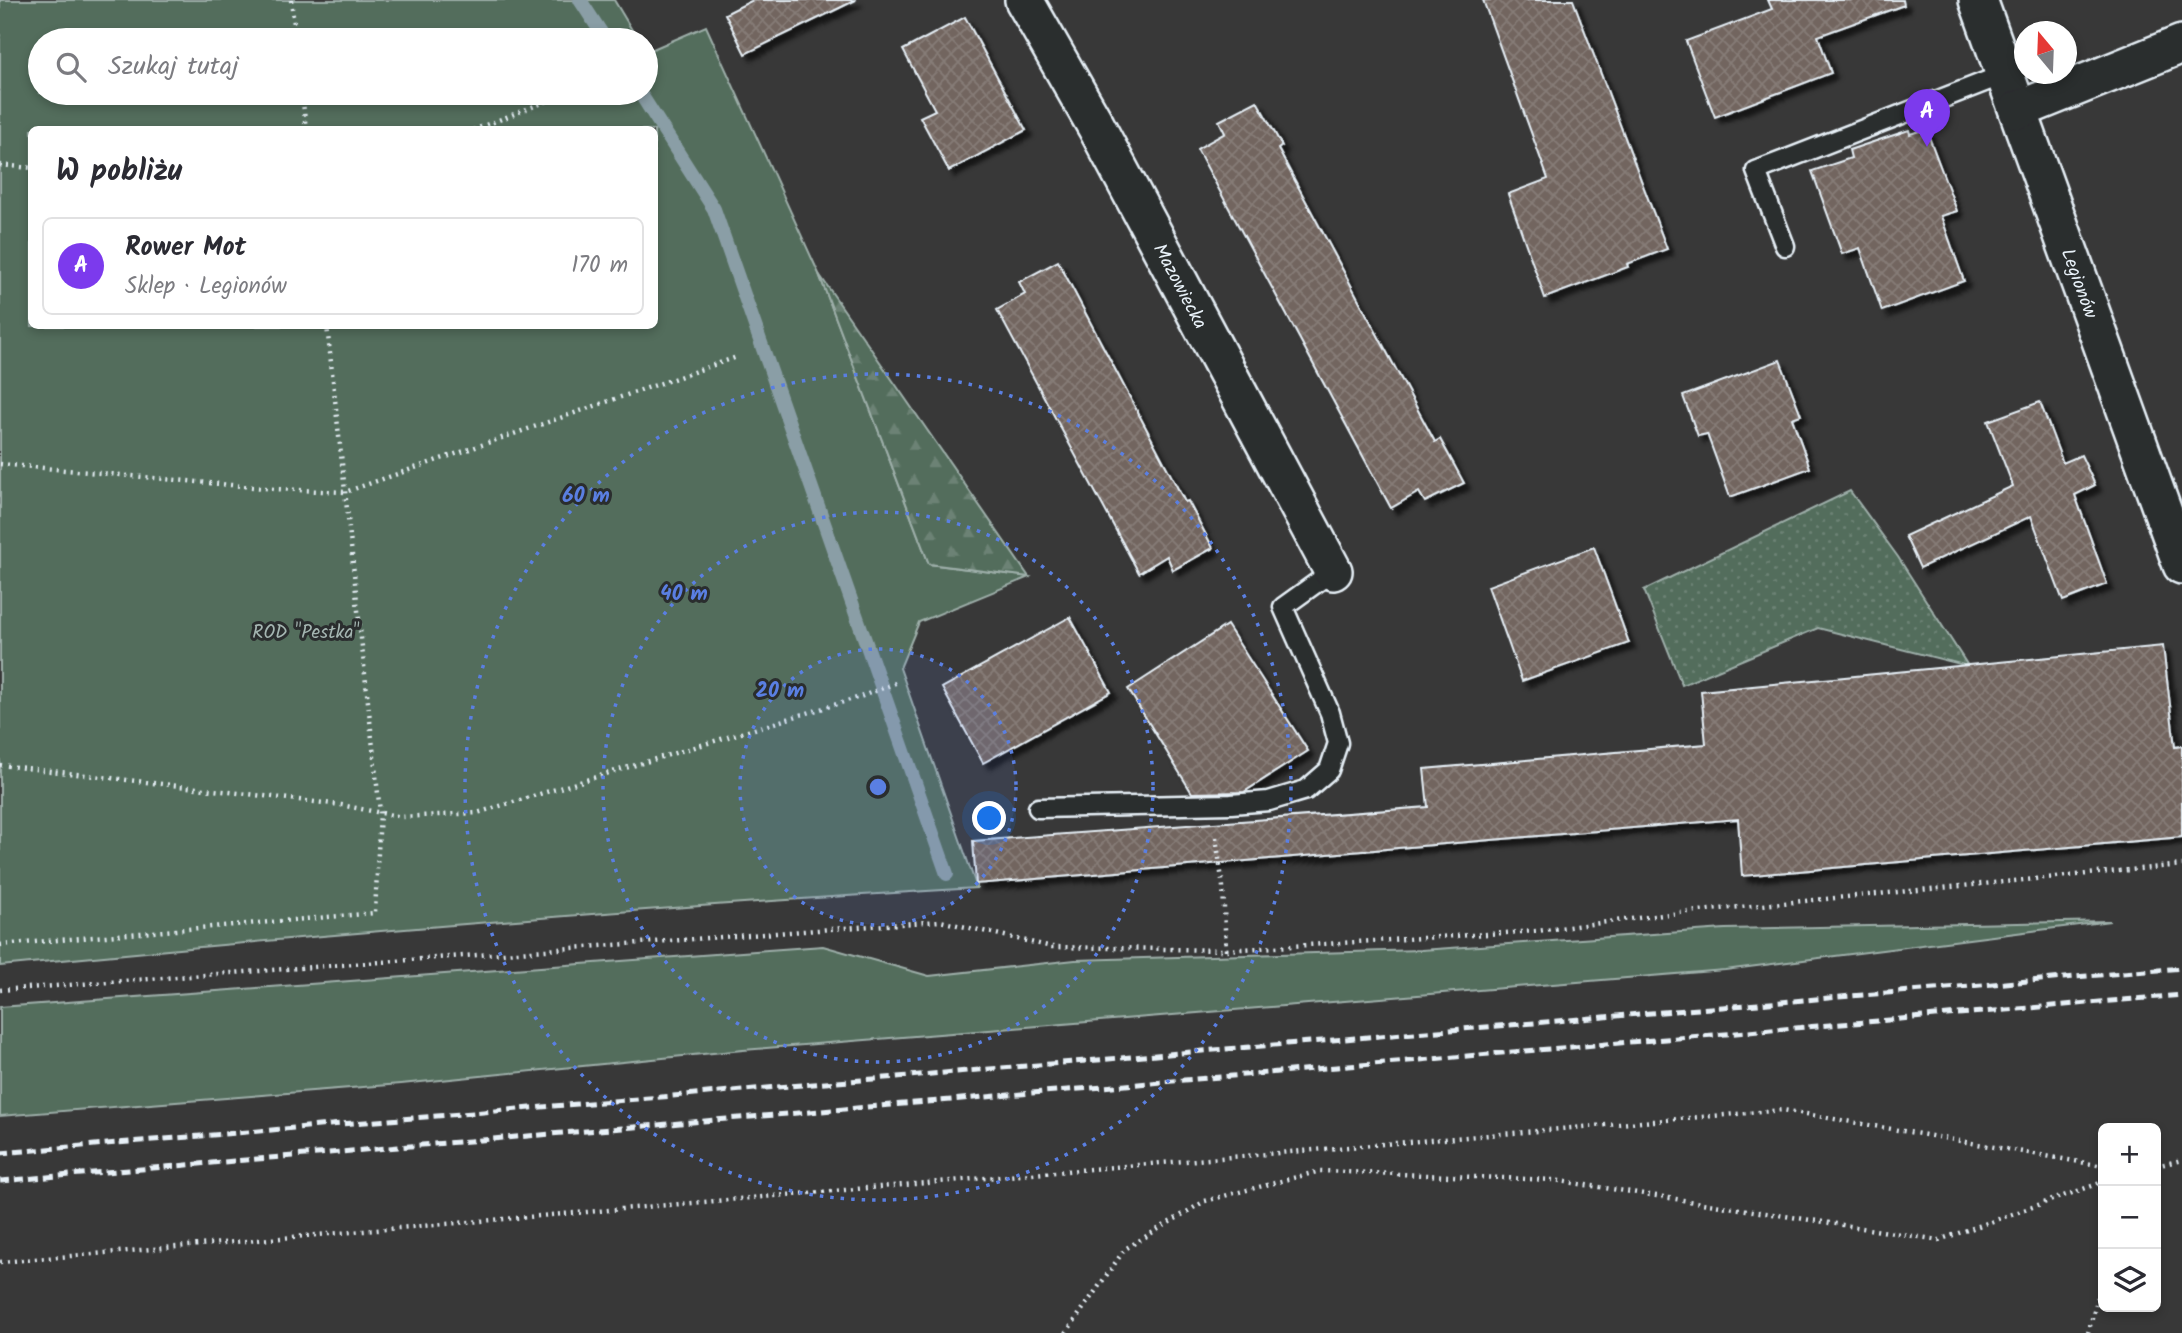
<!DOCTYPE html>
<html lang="pl">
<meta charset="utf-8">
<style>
:root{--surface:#fff;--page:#f7f7f7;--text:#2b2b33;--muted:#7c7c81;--line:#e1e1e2;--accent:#7c3aed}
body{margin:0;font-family:Kalam,sans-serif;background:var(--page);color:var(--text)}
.controls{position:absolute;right:21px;bottom:21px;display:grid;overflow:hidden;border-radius:10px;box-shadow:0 4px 10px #0003}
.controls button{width:63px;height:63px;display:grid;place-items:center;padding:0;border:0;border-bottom:2px solid var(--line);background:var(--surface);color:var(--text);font:35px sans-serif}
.compass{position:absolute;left:2014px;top:21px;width:63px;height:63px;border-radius:50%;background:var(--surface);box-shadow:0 4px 10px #0003;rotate:341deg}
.you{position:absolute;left:990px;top:819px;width:24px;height:24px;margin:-18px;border:5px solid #fff;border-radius:50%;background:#1a73e8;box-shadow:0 0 0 10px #1a73e833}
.badge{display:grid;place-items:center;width:46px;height:46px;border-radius:50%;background:var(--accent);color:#fff;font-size:23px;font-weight:700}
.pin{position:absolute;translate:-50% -58px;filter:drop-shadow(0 2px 4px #0008)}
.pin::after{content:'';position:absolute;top:37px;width:24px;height:21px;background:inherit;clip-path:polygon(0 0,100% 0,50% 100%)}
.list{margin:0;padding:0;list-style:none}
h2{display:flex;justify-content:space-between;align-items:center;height:91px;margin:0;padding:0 28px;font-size:30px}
h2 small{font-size:23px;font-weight:400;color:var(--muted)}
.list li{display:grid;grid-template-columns:46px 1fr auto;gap:21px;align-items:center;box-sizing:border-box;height:98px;margin:0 14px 14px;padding:0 14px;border:2px solid var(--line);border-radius:10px}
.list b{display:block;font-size:26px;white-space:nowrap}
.list p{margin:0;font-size:23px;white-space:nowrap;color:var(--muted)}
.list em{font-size:23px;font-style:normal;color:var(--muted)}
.icon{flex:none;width:38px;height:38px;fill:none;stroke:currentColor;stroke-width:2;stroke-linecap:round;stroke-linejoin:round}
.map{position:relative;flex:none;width:2182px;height:1333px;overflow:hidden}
.search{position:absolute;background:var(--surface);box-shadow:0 4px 10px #0003;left:28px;top:28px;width:630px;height:77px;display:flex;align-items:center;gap:18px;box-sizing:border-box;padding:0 24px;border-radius:38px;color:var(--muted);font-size:26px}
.panel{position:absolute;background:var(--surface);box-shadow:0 4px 10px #0003;left:28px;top:126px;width:630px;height:203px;border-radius:10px}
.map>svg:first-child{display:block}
</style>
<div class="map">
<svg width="2182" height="1333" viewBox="0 0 2182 1333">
<defs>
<pattern id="forest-firs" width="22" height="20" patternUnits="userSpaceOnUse" patternTransform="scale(1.75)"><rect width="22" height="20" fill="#536d5c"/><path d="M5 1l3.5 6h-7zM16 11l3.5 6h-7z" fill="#6c8274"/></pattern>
<pattern id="park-dots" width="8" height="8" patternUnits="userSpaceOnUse" patternTransform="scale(1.75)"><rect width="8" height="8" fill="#536d5c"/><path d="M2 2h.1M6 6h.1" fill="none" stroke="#6c8274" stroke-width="1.8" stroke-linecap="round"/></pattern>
<pattern id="building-cross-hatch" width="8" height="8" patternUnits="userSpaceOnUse" patternTransform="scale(1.75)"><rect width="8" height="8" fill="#72655f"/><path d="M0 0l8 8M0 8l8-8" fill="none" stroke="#867c77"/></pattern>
<filter id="shadow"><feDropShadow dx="6" dy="6" stdDeviation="2" flood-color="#0009"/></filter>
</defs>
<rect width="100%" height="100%" fill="#383838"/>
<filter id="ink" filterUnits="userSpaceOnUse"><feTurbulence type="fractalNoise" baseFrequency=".0143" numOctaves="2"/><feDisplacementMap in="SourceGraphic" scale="14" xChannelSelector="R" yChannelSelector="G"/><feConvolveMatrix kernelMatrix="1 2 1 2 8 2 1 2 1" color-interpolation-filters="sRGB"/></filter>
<g filter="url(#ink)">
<g fill="#536d5c" stroke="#9eafaa" stroke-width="2" fill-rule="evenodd">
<path d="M 0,0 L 614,0 L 638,40 L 40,40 L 40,93 L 646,93 L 646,52 L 706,26 L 819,274 L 929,564 L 1029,577 L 919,622 L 900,668 L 977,888 C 651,907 325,934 0,966 ZM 32,130 L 654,130 L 654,326 L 32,326 Z"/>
<polygon points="2110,921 1725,970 743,1050 401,1084 0,1116 0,1007 823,946 929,976 1075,960 1421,950 1725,929"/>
</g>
<polygon fill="url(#forest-firs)" stroke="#9eafaa" stroke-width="2" points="819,274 1029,577 929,564"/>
<polygon fill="url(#park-dots)" stroke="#9eafaa" stroke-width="2" points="1850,491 1898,557 1968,666 1818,628 1682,685 1644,590"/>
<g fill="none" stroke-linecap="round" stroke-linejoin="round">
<g stroke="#8a9ea6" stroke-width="14">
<polyline points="580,0 606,40"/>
<polyline points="640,93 714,209 947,874"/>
</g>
</g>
<g fill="url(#building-cross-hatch)" stroke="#e8f1f8" stroke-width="2" filter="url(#shadow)">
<polygon points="753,0 856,0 745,54 725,14"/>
<polygon points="1483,0 1573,0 1667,249 1627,264 1628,267 1545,298 1508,194 1548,179"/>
<polygon points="1768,0 1903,0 1904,5 1818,36 1831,73 1715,117 1686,41 1772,9"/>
<polygon points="965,17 1026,130 949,171 920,117 935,110 903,50"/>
<polygon points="1257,101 1282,146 1278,149 1435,442 1440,439 1464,483 1425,502 1419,492 1391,508 1197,149 1225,133 1219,121"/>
<polygon points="1926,129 1957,211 1941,216 1964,281 1882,311 1860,248 1842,254 1812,171 1851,158 1849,150 1909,130 1910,134"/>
<polygon points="1058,261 1185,502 1188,501 1213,548 1173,570 1167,556 1139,573 997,310 1025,294 1019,282"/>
<polygon points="1780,360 1801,415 1792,418 1810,468 1730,497 1707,434 1698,436 1683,396"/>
<polygon points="2040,402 2063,463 2081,455 2095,485 2075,495 2107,584 2063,601 2031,516 1920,568 1905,536 2013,486 1988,421"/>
<polygon points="1594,547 1629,643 1522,681 1488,586"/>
<polygon points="1070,617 1111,692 983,763 942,688"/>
<polygon points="1227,625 1308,751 1244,792 1192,793 1128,689"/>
<polygon points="2163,646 2175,747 2182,746 2182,837 1742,876 1738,819 976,884 973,841 1428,807 1424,769 1706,744 1701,691"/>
</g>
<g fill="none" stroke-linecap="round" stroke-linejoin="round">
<defs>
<g id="lane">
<polyline points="1785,246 1756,171 2005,74"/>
<polyline points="1038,808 1231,804 1269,801 1306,790 1329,770 1338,743 1330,713 1283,607 1333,571"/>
</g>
<g id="street">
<path id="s1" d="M 1024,0 L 1096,126 L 1333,571"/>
<path id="s2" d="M 1978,0 L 2182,565"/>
<polyline points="2018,110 2182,44"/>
</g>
</defs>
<use href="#lane" stroke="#e8f1f8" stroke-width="23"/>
<use href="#street" stroke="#e8f1f8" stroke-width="42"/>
<g stroke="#e8f1f8" stroke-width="4.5" stroke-dasharray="2 5" stroke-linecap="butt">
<polyline points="291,0 296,40"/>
<polyline points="302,93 306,130"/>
<polyline points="473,130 568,93"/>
<polyline points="0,165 32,168"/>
<polyline points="0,464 275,489 345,492 737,357"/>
<polyline points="0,765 341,805 402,817 477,813 860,697 898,682"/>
<polyline points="1216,837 1223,887 1226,950"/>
<polyline points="0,945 375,913 380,812 327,326"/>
<polyline points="0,990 940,921 1052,947 1226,950 1537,931 1678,913 2182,865"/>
<polyline points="2156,1166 2182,1160"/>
<polyline points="0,1262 1783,1110 2103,1166"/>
<polyline points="1066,1333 1125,1249 1205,1201 1320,1171 1554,1180 1939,1240 2103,1182"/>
<polyline points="2088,1333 2103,1279"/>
</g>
<use href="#lane" stroke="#2a2d2e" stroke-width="18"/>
<use href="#street" stroke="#2a2d2e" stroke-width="37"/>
<g stroke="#e8f1f8" stroke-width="5" stroke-dasharray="10 5" stroke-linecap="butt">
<polyline points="0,1153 2182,968"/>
<polyline points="0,1181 2182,995"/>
</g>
</g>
</g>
<circle cx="878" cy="787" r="138" fill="#5a7fe2" fill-opacity=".12"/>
<g fill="none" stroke="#5a7fe2" stroke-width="3.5" stroke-dasharray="3.5 7">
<circle cx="878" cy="787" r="138"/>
<circle cx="878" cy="787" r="275"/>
<circle cx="878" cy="787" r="413"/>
</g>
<g text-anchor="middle" stroke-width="6" stroke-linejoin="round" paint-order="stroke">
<g font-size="19" fill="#e8f1f8" stroke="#2a2d2e">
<text dy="7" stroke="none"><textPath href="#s2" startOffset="301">Legionów</textPath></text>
<text dy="7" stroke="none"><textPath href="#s1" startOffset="326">Mazowiecka</textPath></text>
</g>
<g font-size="19" fill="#a5b6b2" stroke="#2a2d2e">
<text x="306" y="638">ROD "Pestka"</text>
</g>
</g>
<circle cx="878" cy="787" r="10" fill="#5a7fe2" stroke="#2a2d2e" stroke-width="3.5"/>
<g font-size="21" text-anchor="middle" font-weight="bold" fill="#5a7fe2" stroke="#2a2d2e" stroke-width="6" stroke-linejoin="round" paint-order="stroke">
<text x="586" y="502">60 m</text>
<text x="684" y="600">40 m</text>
<text x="780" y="697">20 m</text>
</g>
</svg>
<div class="controls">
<button>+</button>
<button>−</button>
<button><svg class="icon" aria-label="layers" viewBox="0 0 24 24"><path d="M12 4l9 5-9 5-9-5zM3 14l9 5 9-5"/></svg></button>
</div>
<svg class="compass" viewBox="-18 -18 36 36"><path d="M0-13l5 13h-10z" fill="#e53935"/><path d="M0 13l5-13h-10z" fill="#7c7c81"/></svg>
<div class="you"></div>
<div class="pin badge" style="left:1927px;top:147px">A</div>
<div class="search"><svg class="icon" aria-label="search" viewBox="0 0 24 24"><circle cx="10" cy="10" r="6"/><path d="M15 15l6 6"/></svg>Szukaj tutaj</div>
<section class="panel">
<h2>W pobliżu<small></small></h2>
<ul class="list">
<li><span class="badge">A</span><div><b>Rower Mot</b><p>Sklep · Legionów</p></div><em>170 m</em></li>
</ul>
</section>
</div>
